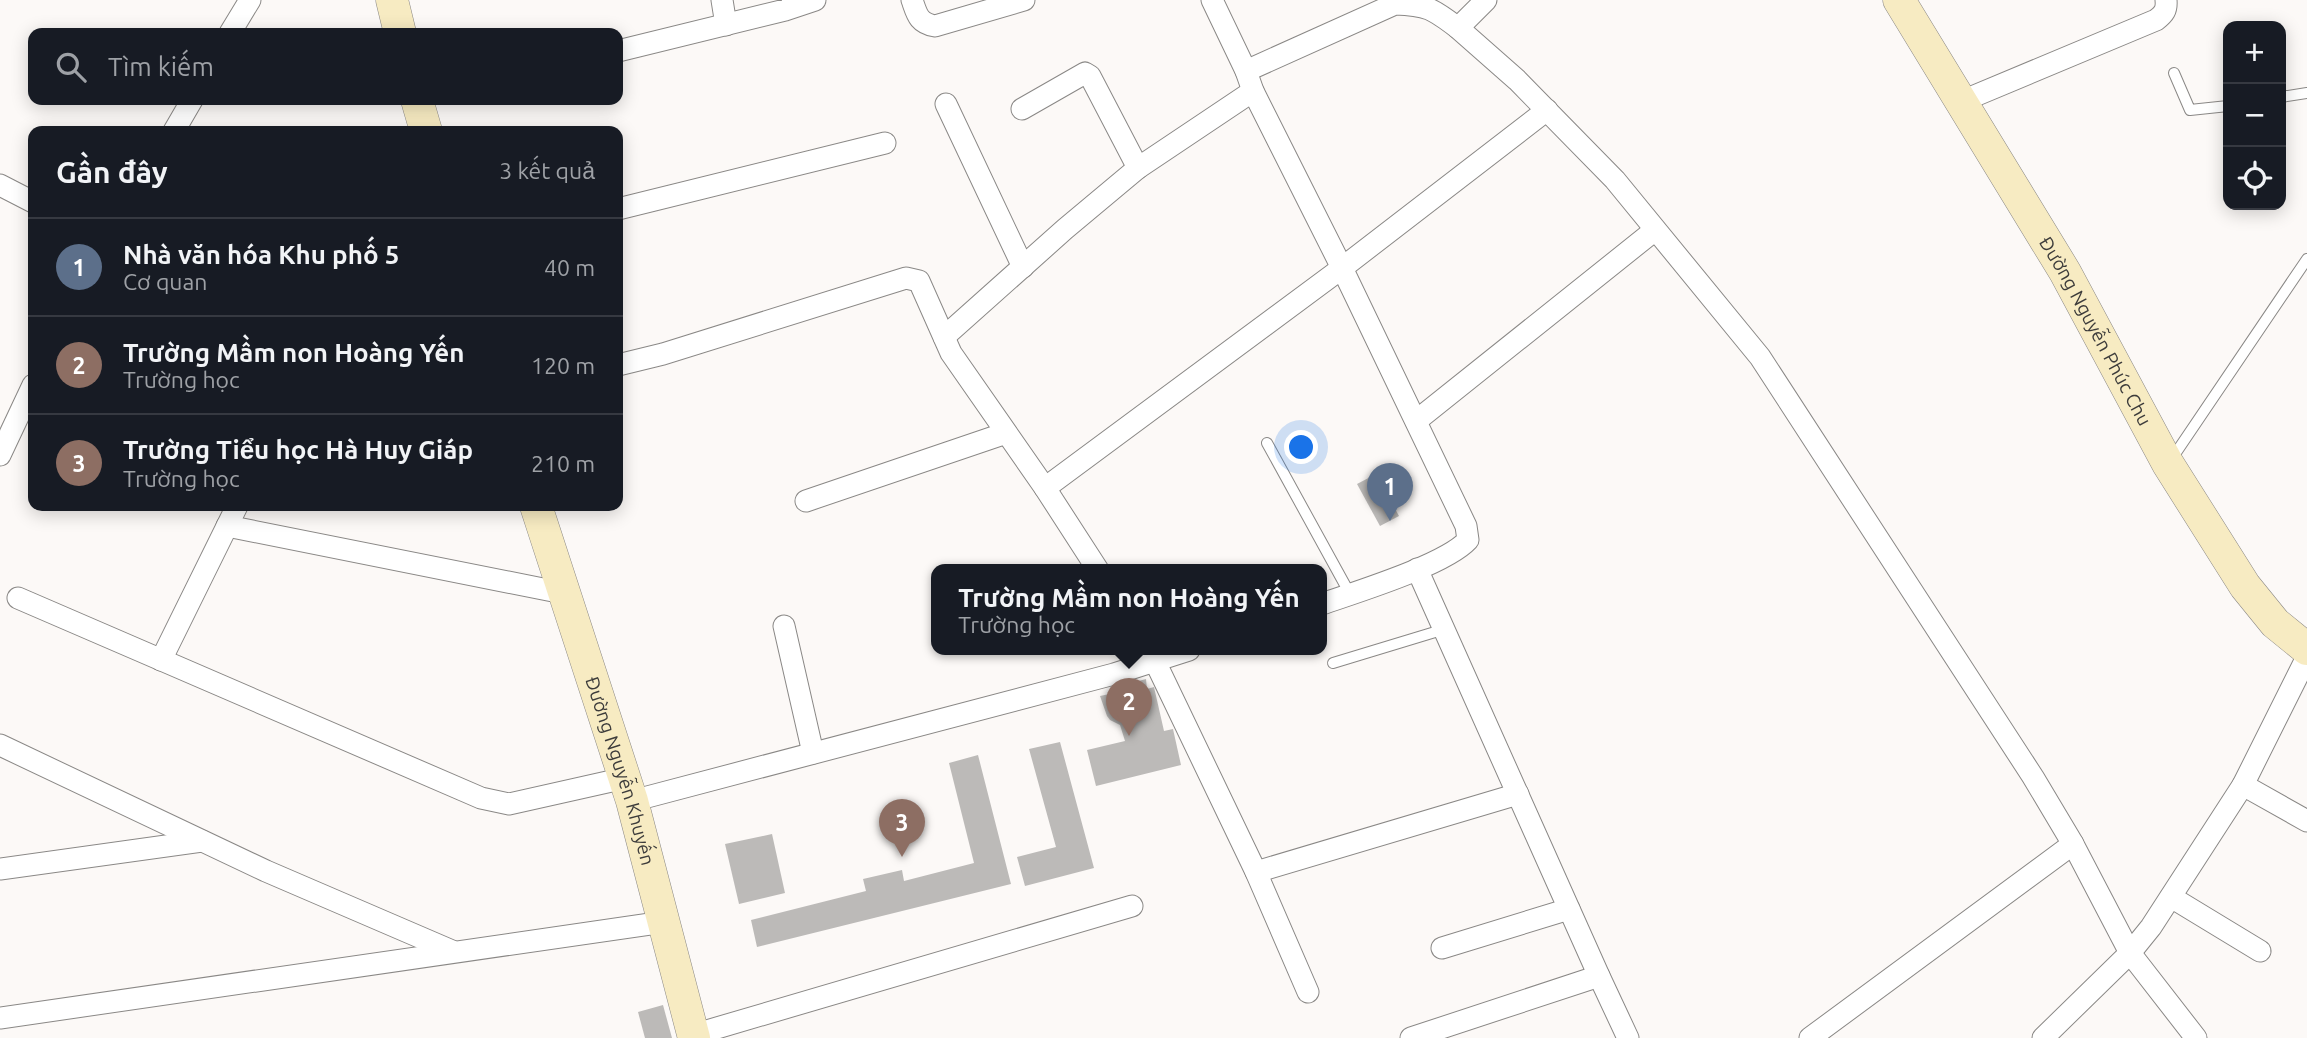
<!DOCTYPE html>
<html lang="vi">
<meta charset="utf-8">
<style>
:root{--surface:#171b24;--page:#20242c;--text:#f1f3f6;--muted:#9ea1a6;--line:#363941;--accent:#b45309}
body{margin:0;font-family:Ubuntu,sans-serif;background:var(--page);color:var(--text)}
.controls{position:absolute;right:21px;top:21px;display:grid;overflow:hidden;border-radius:14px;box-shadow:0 4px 18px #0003}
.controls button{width:63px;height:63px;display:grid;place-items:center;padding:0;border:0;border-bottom:2px solid var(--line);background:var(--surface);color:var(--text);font:35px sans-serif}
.you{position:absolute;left:1302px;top:448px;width:24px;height:24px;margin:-18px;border:5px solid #fff;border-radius:50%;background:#1a73e8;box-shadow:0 0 0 10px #1a73e833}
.badge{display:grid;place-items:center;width:46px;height:46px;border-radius:50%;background:var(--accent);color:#fff;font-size:23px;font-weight:700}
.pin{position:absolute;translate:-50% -58px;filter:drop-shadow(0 2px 4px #0008)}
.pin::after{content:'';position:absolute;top:37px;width:24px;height:21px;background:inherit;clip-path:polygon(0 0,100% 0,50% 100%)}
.popup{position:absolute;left:931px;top:564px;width:396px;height:91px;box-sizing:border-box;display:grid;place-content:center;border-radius:14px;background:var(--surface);filter:drop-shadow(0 2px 5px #0005);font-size:23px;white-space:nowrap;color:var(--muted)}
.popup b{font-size:26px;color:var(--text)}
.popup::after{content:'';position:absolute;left:50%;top:100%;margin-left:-14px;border:14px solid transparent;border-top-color:var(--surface)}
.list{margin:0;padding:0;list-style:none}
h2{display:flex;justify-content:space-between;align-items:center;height:91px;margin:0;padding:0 28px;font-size:30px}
h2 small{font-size:23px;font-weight:400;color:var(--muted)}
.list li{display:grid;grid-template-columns:46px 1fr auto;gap:21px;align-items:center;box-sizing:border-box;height:98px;padding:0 28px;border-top:2px solid var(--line)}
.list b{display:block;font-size:26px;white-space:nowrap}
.list p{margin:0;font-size:23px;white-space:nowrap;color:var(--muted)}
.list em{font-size:23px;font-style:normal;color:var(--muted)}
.icon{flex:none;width:38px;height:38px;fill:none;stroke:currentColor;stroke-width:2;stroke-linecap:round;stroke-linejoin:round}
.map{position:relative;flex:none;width:2307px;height:1038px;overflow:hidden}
.search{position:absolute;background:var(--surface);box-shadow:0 4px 18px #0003;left:28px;top:28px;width:595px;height:77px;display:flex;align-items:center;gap:18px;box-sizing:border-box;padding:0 24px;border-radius:14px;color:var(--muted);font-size:26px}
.panel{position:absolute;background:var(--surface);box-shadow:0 4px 18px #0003;left:28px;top:126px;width:595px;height:385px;border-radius:14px}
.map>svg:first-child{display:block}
</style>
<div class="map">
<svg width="2307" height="1038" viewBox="0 0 2307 1038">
<rect width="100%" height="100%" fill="#fcf9f7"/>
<g fill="#bcbab8">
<polygon points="1376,474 1399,516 1380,526 1357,484"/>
<polygon points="1146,679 1147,689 1154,687 1164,731 1173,729 1181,765 1096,786 1087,750 1125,741 1120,725 1110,720 1107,716 1100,696 1114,693 1112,688"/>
<polygon points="1060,742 1094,868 1025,886 1017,857 1056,847 1029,749"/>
<polygon points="978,755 1011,884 757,947 751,920 866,891 863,879 902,870 904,881 974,863 949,763"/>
<polygon points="772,834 785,893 739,904 725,844"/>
<polygon points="663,1005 672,1038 645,1038 638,1012"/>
</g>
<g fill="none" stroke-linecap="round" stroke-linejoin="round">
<defs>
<g id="lane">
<polyline points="2174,73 2190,110 2228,106"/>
<polyline points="2281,97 2307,93"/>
<polyline points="1267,443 1350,594"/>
<polyline points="2171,460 2307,259"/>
<polyline points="1333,663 1445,629"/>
</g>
<g id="street">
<polyline points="722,0 726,25"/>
<path d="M 912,0 C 917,14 918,23 935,26 L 1024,0"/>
<path d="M 1212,0 L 1246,71 L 1253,91 L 1342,268 L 1466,526 L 1468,540 C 1445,565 1356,592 1322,604"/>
<polyline points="1486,0 1458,28 1517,80 1615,180 1760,357 2033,777 2073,844 2130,953 2196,1038"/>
<polyline points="230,33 250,0"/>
<polyline points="618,51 785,10 815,0"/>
<path d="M 1246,71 L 1395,4 C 1428,5 1433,9 1458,28"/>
<path d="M 1960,102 L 2156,20 C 2164,14 2167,10 2166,0"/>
<polyline points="946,104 1023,267"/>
<polyline points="1022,109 1085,73 1090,76 1138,168"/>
<polyline points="174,131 192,100"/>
<polyline points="0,185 33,202"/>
<polyline points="618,209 885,143"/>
<polyline points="944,337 1065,229 1138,168 1253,91"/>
<polyline points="618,365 663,354 906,278 919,281 951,353 1045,488 1098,570"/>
<polyline points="1416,421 1655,230"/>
<polyline points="0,455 33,385"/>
<polyline points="1045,488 1342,268 1547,110"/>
<polyline points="806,501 1006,433"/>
<polyline points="227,526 563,593"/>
<polyline points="1417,569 1599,976 1628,1038"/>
<polyline points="18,598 481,798 509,804 625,778"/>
<polyline points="784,626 813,753"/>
<polyline points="1150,651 1256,872 1308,992"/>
<polyline points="161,660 237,506"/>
<polyline points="0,745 266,871 452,951"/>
<polyline points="2243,785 2307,821"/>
<polyline points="632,801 1114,674 1189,650"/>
<polyline points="0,869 202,841"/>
<polyline points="1256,872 1518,794"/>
<polyline points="2171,897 2260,951"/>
<polyline points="1442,948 1569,909"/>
<polyline points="0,1018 664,922"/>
<polyline points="693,1035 1132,906"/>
<polyline points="1411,1038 1599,976"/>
<polyline points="1810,1038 2073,844"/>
<polyline points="2043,1038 2130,953 2151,927 2243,785 2307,657"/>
</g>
<g id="secondary">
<polyline points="392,0 400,33"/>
<path id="s1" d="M 1899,0 L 2065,272 L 2168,464 L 2245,586 L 2275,623 L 2307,649"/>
<polyline points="417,100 426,131"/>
<path id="s2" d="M 536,506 L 632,801 L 694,1038"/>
</g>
</defs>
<use href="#lane" stroke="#8a8886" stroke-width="12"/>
<use href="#street" stroke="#8a8886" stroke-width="23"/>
<use href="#secondary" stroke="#8a8886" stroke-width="33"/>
<use href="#lane" stroke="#fff" stroke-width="10"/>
<use href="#street" stroke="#fff" stroke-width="21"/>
<use href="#secondary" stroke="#f7ebc2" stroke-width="32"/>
</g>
<g text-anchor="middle" stroke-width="7" stroke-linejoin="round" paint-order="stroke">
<g font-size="19" fill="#3d3c3b" stroke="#fcf9f7">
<text dy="7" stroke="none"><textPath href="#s1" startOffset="385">Đường Nguyễn Phúc Chu</textPath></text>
<text dy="7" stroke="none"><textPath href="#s2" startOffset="278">Đường Nguyễn Khuyến</textPath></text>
</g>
</g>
</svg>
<div class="controls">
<button>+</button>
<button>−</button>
<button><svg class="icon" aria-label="locate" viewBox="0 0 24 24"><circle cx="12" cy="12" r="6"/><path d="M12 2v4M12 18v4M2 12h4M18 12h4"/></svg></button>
</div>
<div class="you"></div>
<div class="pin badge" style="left:1390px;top:521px;background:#5c6f8a">1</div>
<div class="pin badge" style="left:1129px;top:736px;background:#8d6e63">2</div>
<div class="popup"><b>Trường Mầm non Hoàng Yến</b>Trường học</div>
<div class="pin badge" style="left:902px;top:857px;background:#8d6e63">3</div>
<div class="search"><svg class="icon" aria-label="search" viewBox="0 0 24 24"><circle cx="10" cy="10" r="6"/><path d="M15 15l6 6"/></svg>Tìm kiếm</div>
<section class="panel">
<h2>Gần đây<small>3 kết quả</small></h2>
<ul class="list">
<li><span class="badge" style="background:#5c6f8a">1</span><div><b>Nhà văn hóa Khu phố 5</b><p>Cơ quan</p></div><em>40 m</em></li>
<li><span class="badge" style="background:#8d6e63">2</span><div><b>Trường Mầm non Hoàng Yến</b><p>Trường học</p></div><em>120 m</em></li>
<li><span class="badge" style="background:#8d6e63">3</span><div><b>Trường Tiểu học Hà Huy Giáp</b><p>Trường học</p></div><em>210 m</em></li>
</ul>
</section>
</div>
